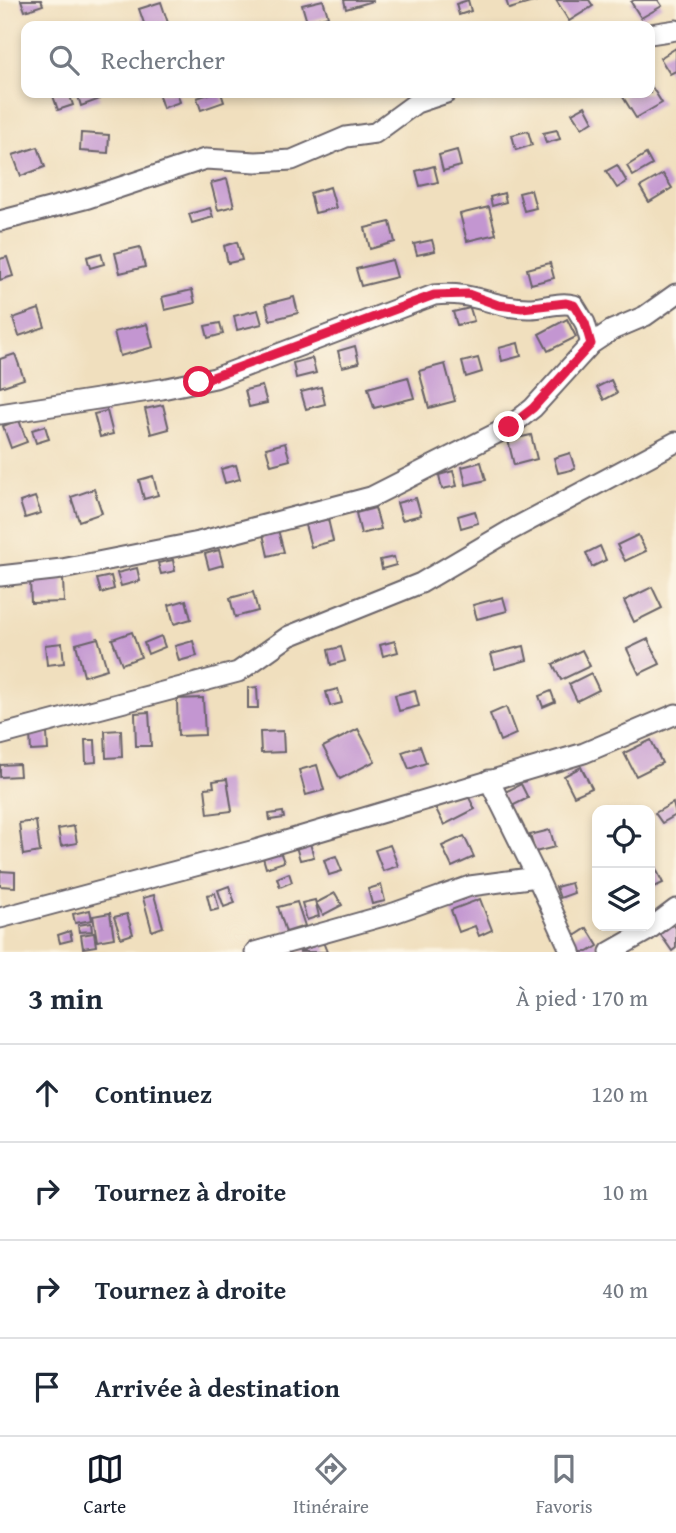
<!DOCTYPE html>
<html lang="fr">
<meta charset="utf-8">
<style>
:root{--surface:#fff;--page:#f6f6f7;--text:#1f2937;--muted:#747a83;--line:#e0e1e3;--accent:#111827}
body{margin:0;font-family:"Gentium Book Plus",serif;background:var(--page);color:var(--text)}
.controls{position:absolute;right:21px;bottom:21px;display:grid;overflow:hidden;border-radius:14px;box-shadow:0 4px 10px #0003}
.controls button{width:63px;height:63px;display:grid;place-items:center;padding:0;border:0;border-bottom:2px solid var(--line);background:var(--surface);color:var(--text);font:35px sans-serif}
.stop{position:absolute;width:21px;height:21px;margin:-16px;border:5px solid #e11d48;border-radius:50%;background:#fff}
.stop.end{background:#e11d48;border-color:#fff;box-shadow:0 2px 7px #0008}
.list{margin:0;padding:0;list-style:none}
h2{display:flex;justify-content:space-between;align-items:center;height:91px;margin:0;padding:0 28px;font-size:30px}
h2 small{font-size:23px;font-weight:400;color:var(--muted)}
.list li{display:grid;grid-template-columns:46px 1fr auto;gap:21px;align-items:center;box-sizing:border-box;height:98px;padding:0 28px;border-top:2px solid var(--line)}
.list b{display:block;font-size:26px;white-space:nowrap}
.list em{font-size:23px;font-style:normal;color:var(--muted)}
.icon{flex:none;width:38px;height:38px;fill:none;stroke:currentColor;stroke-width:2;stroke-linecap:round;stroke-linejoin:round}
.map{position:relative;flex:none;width:676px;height:952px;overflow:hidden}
.search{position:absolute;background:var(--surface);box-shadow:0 4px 10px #0003;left:21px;right:21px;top:21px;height:77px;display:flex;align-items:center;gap:18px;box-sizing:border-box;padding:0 24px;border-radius:14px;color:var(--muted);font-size:26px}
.sheet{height:483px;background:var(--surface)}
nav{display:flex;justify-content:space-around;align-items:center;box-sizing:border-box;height:98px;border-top:2px solid var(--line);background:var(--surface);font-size:19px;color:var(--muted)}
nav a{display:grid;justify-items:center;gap:4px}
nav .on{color:var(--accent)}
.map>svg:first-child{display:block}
</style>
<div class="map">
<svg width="676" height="952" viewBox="0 0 676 952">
<rect width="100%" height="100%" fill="#fcf5e5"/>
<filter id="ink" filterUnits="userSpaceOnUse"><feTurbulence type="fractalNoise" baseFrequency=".0143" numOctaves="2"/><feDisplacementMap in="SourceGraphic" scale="14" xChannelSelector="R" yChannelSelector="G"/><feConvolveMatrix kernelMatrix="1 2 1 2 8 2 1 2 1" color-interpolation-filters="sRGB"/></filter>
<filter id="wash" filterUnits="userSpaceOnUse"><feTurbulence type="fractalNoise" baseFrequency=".00686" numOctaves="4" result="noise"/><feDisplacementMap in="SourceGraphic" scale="28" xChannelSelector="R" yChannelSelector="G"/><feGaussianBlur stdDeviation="1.57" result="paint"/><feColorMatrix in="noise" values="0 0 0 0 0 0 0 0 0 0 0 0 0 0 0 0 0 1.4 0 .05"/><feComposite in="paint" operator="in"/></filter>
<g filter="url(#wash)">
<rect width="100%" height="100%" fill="#f0dfbe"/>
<g id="blocks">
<g fill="#c396d1">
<polygon points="21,0 41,0 43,5 25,11"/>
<polygon points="323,0 328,16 307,22 302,5"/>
<polygon points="344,0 373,0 373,1 346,9"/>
<polygon points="468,0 471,11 459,15 456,4"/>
<polygon points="506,0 537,0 537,1 509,9"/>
<polygon points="556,0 589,0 593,6 569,21"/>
<polygon points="634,0 658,0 662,6 641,18 631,2"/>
<polygon points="161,2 169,26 145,26 139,9"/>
<polygon points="676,48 676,71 670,74 660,58"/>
<polygon points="650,84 662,103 636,118 623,97 629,93 650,93"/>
<polygon points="52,93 69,93 73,105 58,110"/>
<polygon points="77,93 98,93 100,99 81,106"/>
<polygon points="158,93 177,93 180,102 163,108"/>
<polygon points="212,93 221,93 224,102 201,110 197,98"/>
<polygon points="585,106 593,121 582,128 572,113"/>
<polygon points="557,130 560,139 546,143 543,133"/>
<polygon points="528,131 532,145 516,150 512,135"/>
<polygon points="81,133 109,135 108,153 80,151"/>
<polygon points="38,147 45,167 21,176 13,155"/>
<polygon points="457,150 461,166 443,171 439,155"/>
<polygon points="646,154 652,165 633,176 627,166"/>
<polygon points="617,165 627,182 617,188 606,171"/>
<polygon points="434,166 438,182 420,186 416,171"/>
<polygon points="663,174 672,188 649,202 640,187"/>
<polygon points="227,179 234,206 218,210 211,183"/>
<polygon points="330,187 336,208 315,213 310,193"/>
<polygon points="531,190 536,208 524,211 519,193"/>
<polygon points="504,193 506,202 492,206 490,197"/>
<polygon points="489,207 496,234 467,241 460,214"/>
<polygon points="210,208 213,217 192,223 189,214"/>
<polygon points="390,222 395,242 370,249 365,228"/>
<polygon points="432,240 435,251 417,255 414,244"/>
<polygon points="237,242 242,260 228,263 224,246"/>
<polygon points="140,247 145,267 120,273 115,253"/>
<polygon points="101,253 104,264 90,268 87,257"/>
<polygon points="7,257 13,276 0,280 0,259"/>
<polygon points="392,260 397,277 361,286 356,269"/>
<polygon points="550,263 554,278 531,284 527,269"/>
<polygon points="192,290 195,303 165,310 162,297"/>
<polygon points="294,297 298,313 270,320 266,304"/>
<polygon points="470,308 474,321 457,325 453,312"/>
<polygon points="39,309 45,327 19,336 13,318"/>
<polygon points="258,310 262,324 237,330 234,316"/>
<polygon points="567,319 576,337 548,351 539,334"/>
<polygon points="220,323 223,334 208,338 205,326"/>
<polygon points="147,324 153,347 120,356 114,332"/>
<polygon points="518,343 521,356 502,361 499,348"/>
<polygon points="355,346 359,363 342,367 338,351"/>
<polygon points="15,354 24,379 0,387 0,359"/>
<polygon points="312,358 316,373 296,378 293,363"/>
<polygon points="478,358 482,372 466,377 462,362"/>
<polygon points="445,364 455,401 429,408 419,371"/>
<polygon points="408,377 414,398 374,408 368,388"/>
<polygon points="611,380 617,393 604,400 597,387"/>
<polygon points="262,386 267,403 249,407 245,390"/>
<polygon points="321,387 325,404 306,409 301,392"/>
<polygon points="163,405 169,429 151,434 145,409"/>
<polygon points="107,411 113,434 100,437 94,414"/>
<polygon points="19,420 27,442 11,448 3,426"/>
<polygon points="45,426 49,439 36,443 32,430"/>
<polygon points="531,435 537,459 514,465 508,440"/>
<polygon points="285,443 290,460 271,465 266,448"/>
<polygon points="570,453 575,469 558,473 554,458"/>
<polygon points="481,462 486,480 466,485 462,467"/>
<polygon points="236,465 240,479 225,483 221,469"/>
<polygon points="453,471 457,486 442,489 439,475"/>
<polygon points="153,476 158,495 144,499 139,480"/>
<polygon points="94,489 102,513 79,521 71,497"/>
<polygon points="35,497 41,513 25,518 20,502"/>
<polygon points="416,498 421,515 402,520 397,503"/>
<polygon points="375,508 381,529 361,534 356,513"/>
<polygon points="475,511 478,523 461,528 458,516"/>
<polygon points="328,519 333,541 311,547 305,525"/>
<polygon points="278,530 284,552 268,556 263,534"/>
<polygon points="638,535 646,551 625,561 617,545"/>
<polygon points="600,546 606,560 592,567 586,553"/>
<polygon points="219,550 223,565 209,569 205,554"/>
<polygon points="394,557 396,565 382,569 380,560"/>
<polygon points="173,560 175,571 161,574 158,563"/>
<polygon points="137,568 140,581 121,586 117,573"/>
<polygon points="111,576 114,589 101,593 97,579"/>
<polygon points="63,579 64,602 31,603 30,580"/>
<polygon points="652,587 662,608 634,622 624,601"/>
<polygon points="253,592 258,611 235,617 230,598"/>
<polygon points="503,597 507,611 477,619 473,605"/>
<polygon points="186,600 191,619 174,624 169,605"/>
<polygon points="132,632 141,657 122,664 112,639"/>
<polygon points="161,636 165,647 148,654 144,643"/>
<polygon points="98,638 107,669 84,676 76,644"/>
<polygon points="648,639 660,664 639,674 627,649"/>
<polygon points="193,641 197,656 179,661 175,646"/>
<polygon points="395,641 398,652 383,656 380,645"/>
<polygon points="62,643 64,663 47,665 45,645"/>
<polygon points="524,646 527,660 495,669 491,654"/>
<polygon points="341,647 345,661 331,665 328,650"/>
<polygon points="582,650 590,666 561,680 553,664"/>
<polygon points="591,673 599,690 577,701 569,684"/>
<polygon points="257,687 258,708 248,708 248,688"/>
<polygon points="338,689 342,703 330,706 326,692"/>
<polygon points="415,690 419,706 399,711 395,695"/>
<polygon points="551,691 555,702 543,707 539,696"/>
<polygon points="203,698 205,735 178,736 177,699"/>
<polygon points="506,707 516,734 500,741 490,714"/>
<polygon points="149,712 151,746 136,746 135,713"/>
<polygon points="358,729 375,761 340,779 323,747"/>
<polygon points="121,730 122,757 106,758 105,731"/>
<polygon points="283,731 284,752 261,753 260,732"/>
<polygon points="47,733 48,750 31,751 30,734"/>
<polygon points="85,740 95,740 96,762 86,763"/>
<polygon points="651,740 662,763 636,776 624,753"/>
<polygon points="420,746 426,763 409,769 402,752"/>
<polygon points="19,764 20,776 0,777 0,765"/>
<polygon points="317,765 324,790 306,795 299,770"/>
<polygon points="581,767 592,788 574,796 564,776"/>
<polygon points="227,779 232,811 208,814 205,788 214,787 213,781"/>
<polygon points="521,784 528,798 508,808 501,794"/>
<polygon points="466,792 475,809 444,825 435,807"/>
<polygon points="673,803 676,815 662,823 655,813"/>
<polygon points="283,812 284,818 270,820 269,814"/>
<polygon points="36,821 40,852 23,855 19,823"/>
<polygon points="74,826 77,843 61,846 58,829"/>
<polygon points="550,830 555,847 535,852 530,835"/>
<polygon points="464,836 474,857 452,867 442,846"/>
<polygon points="309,840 314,857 300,860 295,843"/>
<polygon points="390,845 398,866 383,871 375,850"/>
<polygon points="279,849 284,862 266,868 262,854"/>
<polygon points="336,856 342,871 329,875 324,860"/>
<polygon points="650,857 663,883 650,889"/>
<polygon points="0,871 15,872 15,887 0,886"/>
<polygon points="289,873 292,882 280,887 277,878"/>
<polygon points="571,883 574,893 560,898 556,887"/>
<polygon points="381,885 385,901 372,904 368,889"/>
<polygon points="229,886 235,903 224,907 218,890"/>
<polygon points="215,893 219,909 211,911 207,895"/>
<polygon points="335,893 342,905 323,915 316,903"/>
<polygon points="154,895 163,927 152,931 143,898"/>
<polygon points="480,899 492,930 479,936 475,926 459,932 451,910"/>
<polygon points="315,900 319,916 307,920 302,903"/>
<polygon points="297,902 305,926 286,932 278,907"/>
<polygon points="90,910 92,920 75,923 73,914"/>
<polygon points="110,913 114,938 97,941 93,916"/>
<polygon points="127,914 133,934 121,938 114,917"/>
<polygon points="671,921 676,928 676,948 672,951 658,931"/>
<polygon points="91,923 92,931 79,932 78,925"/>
<polygon points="587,928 598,946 588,952 579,952 570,939"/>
<polygon points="70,931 72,940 60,943 58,935"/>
<polygon points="94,933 96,946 83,948 81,935"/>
<polygon points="323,942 327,952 299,952"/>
</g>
</g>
</g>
<g filter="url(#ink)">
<use href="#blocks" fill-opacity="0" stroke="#6a6469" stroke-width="2"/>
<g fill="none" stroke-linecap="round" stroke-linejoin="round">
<defs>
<g id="minor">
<polyline points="650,34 676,30"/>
<polyline points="0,221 88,198 205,159 256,162 292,160 346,137 375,133 416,103 446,93"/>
<path d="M 0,414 L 162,389 L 215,378 L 434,295 C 475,290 493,309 531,308 C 545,308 559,301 574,305 L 585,323 L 591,344"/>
<polyline points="0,576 62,569 199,542 371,497 509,427 533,408 591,344 612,330 645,316 676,294"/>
<polyline points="0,735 238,672 289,636 421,583 511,530 676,442"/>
<polyline points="489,780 537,877"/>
<polyline points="0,918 255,850 584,753 676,714"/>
<polyline points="255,952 394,913 470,886 537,877 571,952"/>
<polyline points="610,952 647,931 676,909"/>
</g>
</defs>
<use href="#minor" stroke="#6a6469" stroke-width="23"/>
<use href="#minor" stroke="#fff" stroke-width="19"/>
</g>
</g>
<g fill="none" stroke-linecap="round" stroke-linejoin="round" filter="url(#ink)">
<polyline stroke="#e11d48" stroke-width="9" points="199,382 434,295 468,294 498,305 522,308 566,303 574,305 585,323 591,344 533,408 509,427"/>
</g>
</svg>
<div class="controls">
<button><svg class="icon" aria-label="locate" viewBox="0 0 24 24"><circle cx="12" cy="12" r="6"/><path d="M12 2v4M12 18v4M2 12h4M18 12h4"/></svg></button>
<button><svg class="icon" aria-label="layers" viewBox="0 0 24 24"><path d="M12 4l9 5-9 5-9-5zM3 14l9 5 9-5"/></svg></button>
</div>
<div class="stop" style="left:199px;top:382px"></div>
<div class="stop end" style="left:509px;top:427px"></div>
<div class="search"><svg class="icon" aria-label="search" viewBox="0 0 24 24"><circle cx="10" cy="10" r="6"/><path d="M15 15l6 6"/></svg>Rechercher</div>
</div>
<section class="sheet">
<h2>3 min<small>À pied · 170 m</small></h2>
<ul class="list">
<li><svg class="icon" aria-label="ahead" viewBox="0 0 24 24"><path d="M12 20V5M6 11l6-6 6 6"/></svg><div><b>Continuez</b></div><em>120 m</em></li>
<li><svg class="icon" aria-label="right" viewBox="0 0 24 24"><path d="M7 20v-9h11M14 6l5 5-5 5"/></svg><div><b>Tournez à droite</b></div><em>10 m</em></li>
<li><svg class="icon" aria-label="right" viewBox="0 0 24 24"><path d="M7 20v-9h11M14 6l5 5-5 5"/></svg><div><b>Tournez à droite</b></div><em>40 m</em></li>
<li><svg class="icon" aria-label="arrive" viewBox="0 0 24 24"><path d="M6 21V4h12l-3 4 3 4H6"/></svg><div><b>Arrivée à destination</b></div></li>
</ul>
</section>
<nav>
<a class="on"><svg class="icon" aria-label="map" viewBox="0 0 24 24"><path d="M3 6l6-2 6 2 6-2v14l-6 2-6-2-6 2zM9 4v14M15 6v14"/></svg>Carte</a>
<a><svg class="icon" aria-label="directions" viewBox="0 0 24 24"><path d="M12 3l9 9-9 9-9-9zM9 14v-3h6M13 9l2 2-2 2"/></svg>Itinéraire</a>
<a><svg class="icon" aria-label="saved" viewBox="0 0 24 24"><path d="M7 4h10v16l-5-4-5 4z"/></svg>Favoris</a>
</nav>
